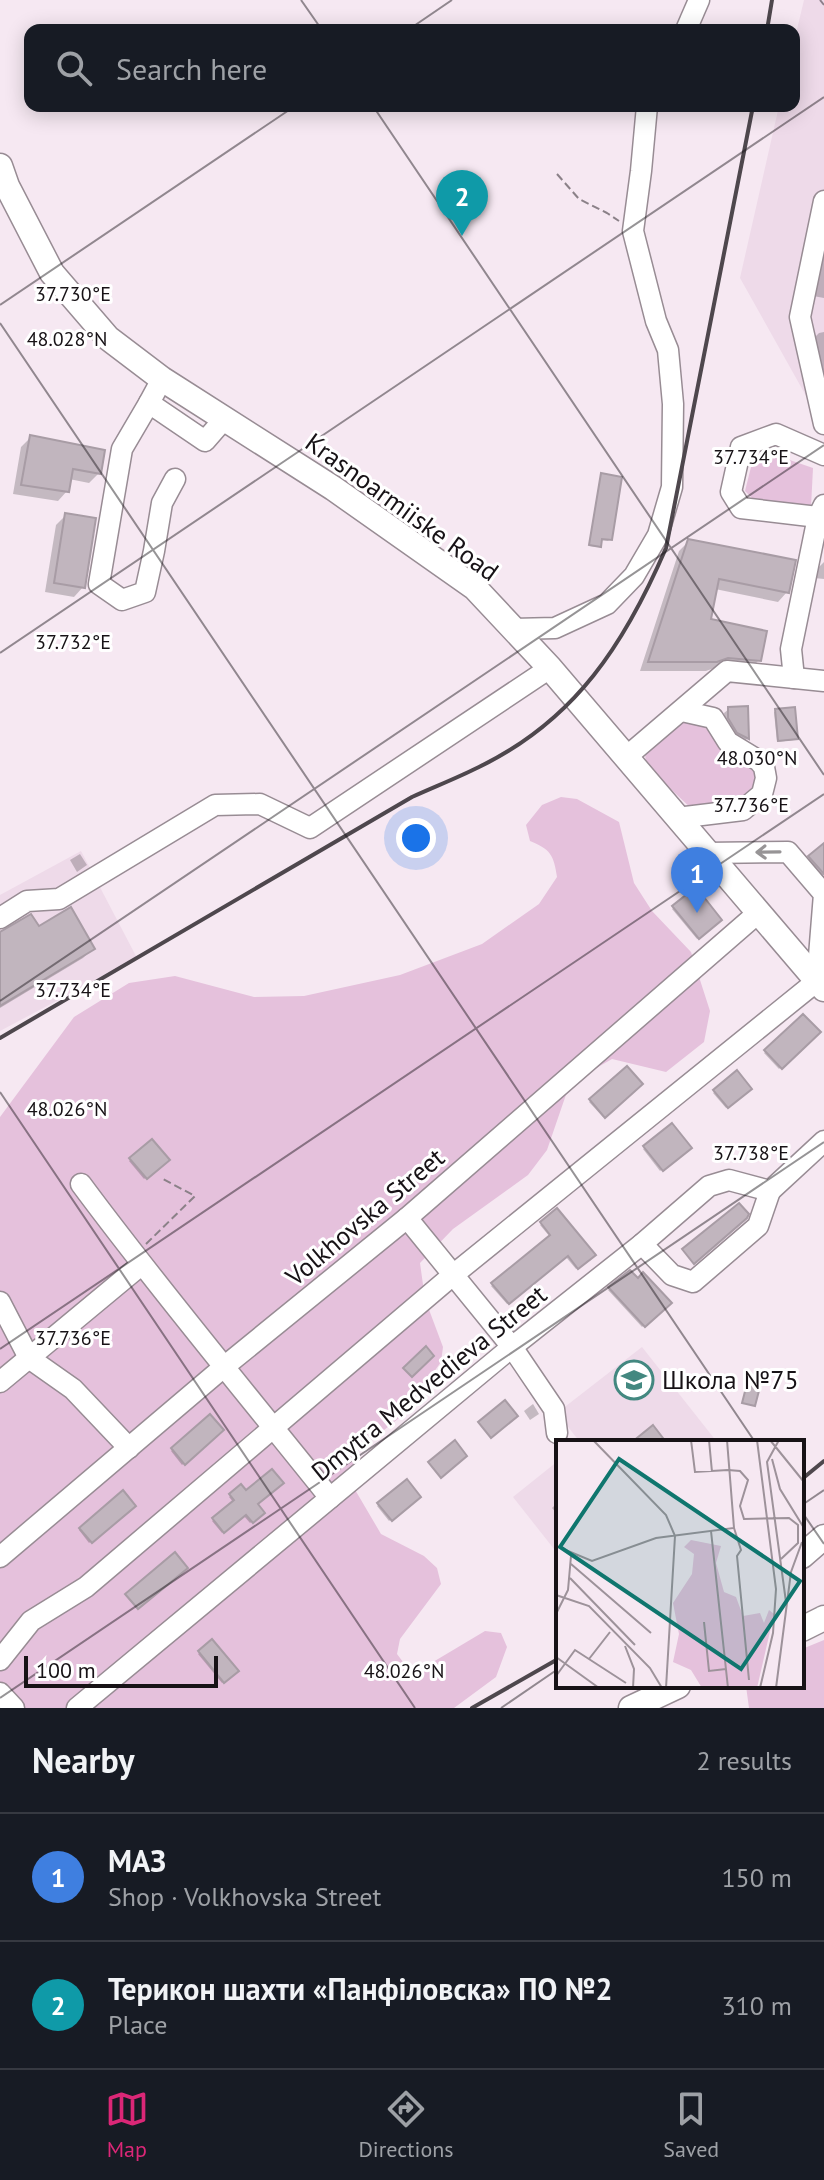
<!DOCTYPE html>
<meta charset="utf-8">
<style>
:root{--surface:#171b24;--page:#20242c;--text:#f1f3f6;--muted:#9ea1a6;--line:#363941;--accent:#db2777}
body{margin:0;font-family:"PT Sans",sans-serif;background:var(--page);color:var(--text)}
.scale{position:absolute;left:24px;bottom:20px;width:194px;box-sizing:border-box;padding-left:8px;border:4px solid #171216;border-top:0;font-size:22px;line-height:28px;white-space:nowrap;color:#171216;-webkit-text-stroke:6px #fff;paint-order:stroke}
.you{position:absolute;left:416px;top:838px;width:28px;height:28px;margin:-20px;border:6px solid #fff;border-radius:50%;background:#1a73e8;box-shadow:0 0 0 12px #1a73e833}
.badge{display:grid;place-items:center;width:52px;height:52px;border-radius:50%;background:var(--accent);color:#fff;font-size:26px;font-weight:700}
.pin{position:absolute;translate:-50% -66px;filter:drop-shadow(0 2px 4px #0008)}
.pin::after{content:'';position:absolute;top:42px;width:28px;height:24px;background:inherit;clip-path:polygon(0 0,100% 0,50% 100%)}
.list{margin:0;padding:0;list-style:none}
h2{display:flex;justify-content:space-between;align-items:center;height:104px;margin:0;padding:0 32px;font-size:34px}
h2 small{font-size:26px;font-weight:400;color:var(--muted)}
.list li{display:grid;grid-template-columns:52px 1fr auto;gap:24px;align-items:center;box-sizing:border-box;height:128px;padding:0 32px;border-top:2px solid var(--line)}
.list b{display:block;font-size:30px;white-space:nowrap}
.list p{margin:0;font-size:26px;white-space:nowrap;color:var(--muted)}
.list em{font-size:26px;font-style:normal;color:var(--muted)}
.icon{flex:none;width:44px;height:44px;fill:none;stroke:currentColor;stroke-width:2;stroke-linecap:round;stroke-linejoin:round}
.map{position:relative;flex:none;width:824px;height:1708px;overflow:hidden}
.search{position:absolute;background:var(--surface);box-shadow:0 4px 20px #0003;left:24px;right:24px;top:24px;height:88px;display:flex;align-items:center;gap:20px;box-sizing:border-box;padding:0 28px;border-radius:16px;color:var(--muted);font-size:30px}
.sheet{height:360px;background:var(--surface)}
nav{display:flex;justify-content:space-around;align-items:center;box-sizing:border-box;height:112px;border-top:2px solid var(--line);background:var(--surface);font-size:22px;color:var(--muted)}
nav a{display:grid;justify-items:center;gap:4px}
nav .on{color:var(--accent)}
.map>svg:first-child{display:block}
</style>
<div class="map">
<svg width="824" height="1708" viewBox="0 0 824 1708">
<rect width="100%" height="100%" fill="#f6e8f2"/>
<g fill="#eedae9">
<polygon points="804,0 824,0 824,428 740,278 779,106 794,106 794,42"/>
<polygon points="81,851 137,958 0,1031 0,895"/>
<polygon points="642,1347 717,1442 580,1442 557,1413"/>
<polygon points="558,1461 558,1554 513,1497"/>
</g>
<g fill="#e5c1dc">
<polygon points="781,457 813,468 811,507 754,500 745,491 752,463"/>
<path d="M 684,718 L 704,722 L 754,763 C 758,783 755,786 741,801 L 692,809 L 646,766 L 645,752 Z"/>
<path d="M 561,797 L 577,799 L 619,822 L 634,883 L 652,911 L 691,952 L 710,1011 L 704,1042 L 666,1072 L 612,1059 L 570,1083 L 547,1150 L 528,1175 L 453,1229 L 420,1263 L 425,1299 L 443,1347 L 441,1362 L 404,1414 L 353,1455 L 354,1488 L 381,1534 L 424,1556 L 437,1568 L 441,1584 L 400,1639 L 397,1654 L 406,1666 L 428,1665 L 485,1631 L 501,1633 L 507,1647 L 496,1677 L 454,1708 L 0,1708 L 0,1117 L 74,1017 L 129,983 L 175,976 L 254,997 L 304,996 L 400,975 L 482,944 L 539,904 L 557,877 C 554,855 550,849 530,841 L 526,825 L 542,805 Z"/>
<polygon points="824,1640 824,1708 749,1708 746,1686 802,1686 802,1649"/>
</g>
<g fill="#0003">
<polygon points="824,250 824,298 813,296"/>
<polygon points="824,332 824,399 809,343 819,333"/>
<polygon points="30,438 99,473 89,483 69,479 67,491 58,501 13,494 21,447"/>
<polygon points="602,475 610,539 608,541 600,540 597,547 589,546"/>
<polygon points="66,515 83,587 74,597 45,592 56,525"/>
<polygon points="689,541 787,592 778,602 715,589 709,621 759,660 749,670 717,667 706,671 640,671 679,551"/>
<polygon points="824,562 824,579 814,578 816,570"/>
<polygon points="746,708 747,739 743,742 733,737 725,723 724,713 729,709"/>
<polygon points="776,711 796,738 794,740 777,742 774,712"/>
<polygon points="824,845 824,875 817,880 803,864"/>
<polygon points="80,854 87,865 77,872 70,860"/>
<polygon points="695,890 720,920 697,939 672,909"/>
<polygon points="38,929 93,948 83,958 0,1008 0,935"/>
<polygon points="803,1016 818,1032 779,1069 764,1053"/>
<polygon points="627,1068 641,1084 603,1117 589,1102"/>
<polygon points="737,1073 749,1088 726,1108 713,1093"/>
<polygon points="672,1126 690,1148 660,1171 643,1149"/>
<polygon points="152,1142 167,1160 144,1179 129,1161"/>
<polygon points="557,1210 593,1255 576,1269 565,1256 507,1304 491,1286 550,1237 540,1225"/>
<polygon points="630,1273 637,1280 669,1303 642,1327 608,1290"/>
<polygon points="533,1404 539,1414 530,1420 524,1411"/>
<polygon points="210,1417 222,1430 182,1465 171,1451"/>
<polygon points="407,1482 419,1497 389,1521 377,1506"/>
<polygon points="241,1486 263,1512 250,1523 243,1515 222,1533 212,1521 234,1503 229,1497"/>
<polygon points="123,1493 133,1505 89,1543 79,1530"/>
<polygon points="558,1502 558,1515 552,1508"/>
<polygon points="212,1642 236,1671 222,1683 198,1654"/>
</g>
<g fill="#c1b5be" stroke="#a89ca5" stroke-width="2">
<polygon points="30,435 105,450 101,474 73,469 69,492 21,485"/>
<polygon points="601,473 622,477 612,540 602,539 601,547 589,545"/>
<polygon points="65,513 96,518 85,588 54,583"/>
<polygon points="688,539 796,560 789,593 719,579 711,619 767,631 761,661 728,658 717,662 648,662"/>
<polygon points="748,706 749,739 737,733 728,718 728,707"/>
<polygon points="795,707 798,739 778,741 775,709"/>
<polygon points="824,843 824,874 808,856"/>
<polygon points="696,887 722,920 699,939 672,906"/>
<polygon points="71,907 95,949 0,1006 0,932 31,914 39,926"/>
<polygon points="803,1014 821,1032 782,1069 764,1050"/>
<polygon points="627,1066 643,1084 605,1118 589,1099"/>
<polygon points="737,1070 752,1089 728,1108 713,1090"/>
<polygon points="672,1123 692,1148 663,1171 643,1146"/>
<polygon points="152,1139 170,1160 147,1179 129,1158"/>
<polygon points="739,1203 749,1214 747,1218 694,1264 682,1249"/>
<polygon points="557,1208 596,1255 578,1269 568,1256 509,1304 491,1283 550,1235 540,1222"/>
<polygon points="630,1270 638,1278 643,1272 672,1303 645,1327 608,1287"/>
<polygon points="426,1346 434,1356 412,1377 403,1368"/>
<polygon points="748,1380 761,1383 755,1406 742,1403"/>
<polygon points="505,1400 518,1416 491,1438 478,1422"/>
<polygon points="210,1414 224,1430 185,1465 171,1448"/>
<polygon points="653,1425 666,1442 632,1442"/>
<polygon points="455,1440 467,1456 441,1478 428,1462"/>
<polygon points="272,1469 284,1483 258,1504 265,1513 253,1523 246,1515 224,1533 212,1518 234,1500 229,1494 241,1484 246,1490"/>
<polygon points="407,1479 421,1497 392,1521 377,1503"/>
<polygon points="123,1490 136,1506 92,1543 79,1528"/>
<polygon points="175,1552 188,1568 138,1609 125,1594"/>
<polygon points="212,1639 239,1671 224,1683 198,1651"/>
</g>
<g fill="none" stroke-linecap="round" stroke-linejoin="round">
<defs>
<g id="minor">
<polyline points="686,30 699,0"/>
<polyline points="824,201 800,317 824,424"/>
<polyline points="162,379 149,403 205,441 225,418"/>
<polyline points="149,403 122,449 99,584 122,600 145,592 154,551 162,503 175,479"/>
<polyline points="818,517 741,508 731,492 741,447 776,434 824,455"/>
<polyline points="513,629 555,628 607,604 634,576 658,535 672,487 673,404 668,350 656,321 633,231 641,171 647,106"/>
<polyline points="794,678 791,649 818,517 824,505"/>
<polyline points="625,758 727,671 824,681"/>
<polyline points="677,818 743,810 762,794 766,778 764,767 759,761 728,742 713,718 682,711"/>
<polyline points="0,918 27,901 59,899 215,805 260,804 310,828 550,668"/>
<path d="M 81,1184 C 161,1292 247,1394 330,1498"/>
<polyline points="407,1218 512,1347 554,1409 557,1433"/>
<polyline points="642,1244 672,1275 693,1282 758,1226 770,1191"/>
<polyline points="0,1302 29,1358 73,1389 129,1448"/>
<polyline points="0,1382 141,1265"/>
<polyline points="0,1557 225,1366 407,1218 759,912"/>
<polyline points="0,1660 31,1621 86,1587 453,1275 817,981 824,894 788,852 706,853"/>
<polyline points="0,1693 14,1708"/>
<polyline points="77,1708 512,1347 642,1244 709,1186 729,1180 770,1191 824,1141"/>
</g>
<g id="major">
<polyline points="0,166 7,186 52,273 108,338 162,379 333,488 475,588 550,668 824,989"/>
<polyline points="802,1556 824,1537"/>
<polyline points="802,1629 824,1618"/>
<polyline points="631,1708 678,1686"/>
</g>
</defs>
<use href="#minor" stroke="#988c94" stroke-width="23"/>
<use href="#major" stroke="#988c94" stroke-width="27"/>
<g stroke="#8b8188" stroke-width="2" stroke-dasharray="8 4" stroke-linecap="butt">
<polyline points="557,174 579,199 607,213 619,221"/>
<polyline points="146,1244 195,1196 163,1179"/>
</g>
<use href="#minor" stroke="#fff" stroke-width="20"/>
<use href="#major" stroke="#fff" stroke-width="24"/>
<g stroke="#4e474d" stroke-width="4">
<polyline points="767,30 772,0"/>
<path d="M 0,1038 L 412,797 C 434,787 457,778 479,767 C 576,720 625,643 666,548 L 753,106"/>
<polyline points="802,1479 824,1461"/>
<polyline points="472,1708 558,1659"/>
</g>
</g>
<defs><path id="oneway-shaft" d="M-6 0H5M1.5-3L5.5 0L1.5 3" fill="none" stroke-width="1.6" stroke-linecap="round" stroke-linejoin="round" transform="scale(2)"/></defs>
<use stroke="#979496" href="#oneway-shaft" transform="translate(768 852) rotate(179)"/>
<path fill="none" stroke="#171216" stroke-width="2" stroke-opacity="0.45" d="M 301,0 L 322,30M 820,0 L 824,5M 408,30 L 452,0M 373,106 L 824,775M 0,305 L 295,106M 0,323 L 755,1442M 0,653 L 824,97M 0,1001 L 824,445M 0,1092 L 415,1708M 0,1349 L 824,794M 802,1505 L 824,1490M 802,1512 L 824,1544M 0,1698 L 824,1142M 501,1708 L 558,1669"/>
<defs>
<symbol id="school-ring" viewBox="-11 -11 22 22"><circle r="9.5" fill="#fff" stroke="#438880" stroke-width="1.5"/><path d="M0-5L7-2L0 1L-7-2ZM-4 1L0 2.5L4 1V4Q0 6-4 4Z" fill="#438880"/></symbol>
</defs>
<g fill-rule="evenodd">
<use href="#school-ring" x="612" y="1358" width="44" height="44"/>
</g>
<g text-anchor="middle" stroke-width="6" stroke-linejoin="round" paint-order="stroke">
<g font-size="26" fill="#171216" stroke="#fff">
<text transform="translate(402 507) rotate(36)" y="9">Krasnoarmiiske Road</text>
<text transform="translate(365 1217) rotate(-40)" y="9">Volkhovska Street</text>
<text transform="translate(429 1383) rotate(-39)" y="9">Dmytra Medvedieva Street</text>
</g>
<g font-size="26" fill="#171216" stroke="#fff" text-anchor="start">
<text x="662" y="1389">Школа №75</text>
</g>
</g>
<g transform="translate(556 1440)">
<rect width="248" height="248" fill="#f6e8f2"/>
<path d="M 135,100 L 165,106 L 160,123 L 168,152 L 180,157 L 187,176 L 204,173 L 208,183 L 213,170 L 218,174 L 201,248 L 146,248 L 135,230 L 117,222 L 123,194 L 117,163 L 136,134 L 138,114 L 128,107 Z" fill="#e5c1dc"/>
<path fill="none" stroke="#9d929a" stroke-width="2" d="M 37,0 L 110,75 L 119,96 L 110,248M 135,0 L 139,32 L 172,30M 153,0 L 156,32M 201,0 L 220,149 L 217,193 L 204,248M 214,0 L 248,42M 223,0 L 211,22 L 230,162M 216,19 L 224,49 L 248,88M 172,30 L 184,31 L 192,40 L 184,66 L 188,79 L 233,78 L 242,85 L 242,103 L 225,119M 178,88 L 185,110 L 181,116 L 193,240M 155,91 L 172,248M 0,106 L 36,121 L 100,98 L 178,88 L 171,0M 15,124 L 95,193M 14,138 L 79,205M 0,155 L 33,166 L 94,228 L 106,248M 0,174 L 12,150 L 15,116M 148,182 L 153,231 L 170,229M 69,206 L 78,229 L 77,248M 0,217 L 43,248M 33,219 L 54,192M 0,236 L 19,210 L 70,243M 220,248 L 235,132 L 246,102"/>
<path fill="#0f766e" fill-opacity="0.15" stroke="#0f766e" stroke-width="4" d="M 63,19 L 244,141 L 185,229 L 4,107 Z"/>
<rect width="248" height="248" fill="none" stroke="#171216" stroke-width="4"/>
</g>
<g font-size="20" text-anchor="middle" fill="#171216" stroke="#fff" stroke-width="6" stroke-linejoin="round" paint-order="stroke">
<text x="73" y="301">37.730°E</text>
<text x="67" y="346">48.028°N</text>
<text x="751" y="464">37.734°E</text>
<text x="73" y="649">37.732°E</text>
<text x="757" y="765">48.030°N</text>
<text x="751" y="812">37.736°E</text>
<text x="73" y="997">37.734°E</text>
<text x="67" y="1116">48.026°N</text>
<text x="751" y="1160">37.738°E</text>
<text x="73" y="1345">37.736°E</text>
<text x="404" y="1678">48.026°N</text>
</g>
</svg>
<div class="scale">100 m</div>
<div class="you"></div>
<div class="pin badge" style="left:697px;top:913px;background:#3f7fe0">1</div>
<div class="pin badge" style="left:462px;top:236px;background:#0f9aa8">2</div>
<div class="search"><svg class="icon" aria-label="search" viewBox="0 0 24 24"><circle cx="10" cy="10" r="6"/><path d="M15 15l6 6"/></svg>Search here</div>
</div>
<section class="sheet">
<h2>Nearby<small>2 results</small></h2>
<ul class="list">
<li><span class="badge" style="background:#3f7fe0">1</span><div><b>МАЗ</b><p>Shop · Volkhovska Street</p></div><em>150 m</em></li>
<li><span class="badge" style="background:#0f9aa8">2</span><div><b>Терикон шахти «Панфiловска» ПО №2</b><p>Place</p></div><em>310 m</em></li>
</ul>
</section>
<nav>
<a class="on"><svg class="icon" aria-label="map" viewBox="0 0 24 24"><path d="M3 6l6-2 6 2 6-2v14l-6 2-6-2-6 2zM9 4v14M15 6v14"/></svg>Map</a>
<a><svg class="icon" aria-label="directions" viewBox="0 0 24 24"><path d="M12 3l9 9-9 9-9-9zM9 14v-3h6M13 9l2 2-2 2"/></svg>Directions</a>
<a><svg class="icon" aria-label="saved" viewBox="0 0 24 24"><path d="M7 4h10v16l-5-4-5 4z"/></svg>Saved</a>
</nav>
